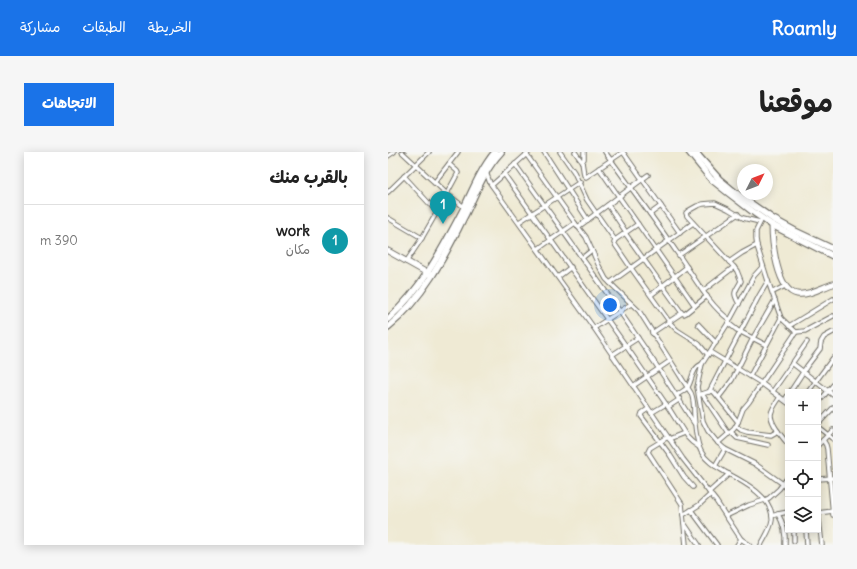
<!DOCTYPE html>
<html lang="ar">
<meta charset="utf-8">
<style>
:root{--surface:#fff;--page:#f6f6f6;--text:#222;--muted:#767676;--line:#e0e0e0;--accent:#1a73e8}
body{margin:0;font-family:Delius,"Playpen Sans Arabic",sans-serif;background:var(--page);color:var(--text);direction:rtl}
.controls{position:absolute;right:12px;bottom:12px;display:grid;overflow:hidden;border-radius:0px;box-shadow:0 2px 10px #0003}
.controls button{width:36px;height:36px;display:grid;place-items:center;padding:0;border:0;border-bottom:1px solid var(--line);background:var(--surface);color:var(--text);font:20px sans-serif}
.compass{position:absolute;left:349px;top:12px;width:36px;height:36px;border-radius:50%;background:var(--surface);box-shadow:0 2px 10px #0003;rotate:48deg}
.you{position:absolute;left:222px;top:153px;width:14px;height:14px;margin:-10px;border:3px solid #fff;border-radius:50%;background:#1a73e8;box-shadow:0 0 0 6px #1a73e833}
.badge{display:grid;place-items:center;width:26px;height:26px;border-radius:50%;background:var(--accent);color:#fff;font-size:13px;font-weight:700}
.pin{position:absolute;translate:-50% -33px;filter:drop-shadow(0 1px 2px #0008)}
.pin::after{content:'';position:absolute;top:21px;width:14px;height:12px;background:inherit;clip-path:polygon(0 0,100% 0,50% 100%)}
.list{margin:0;padding:0;list-style:none}
h2{display:flex;justify-content:space-between;align-items:center;height:52px;margin:0;padding:0 16px;font-size:17px}
h2 small{font-size:13px;font-weight:400;color:var(--muted)}
.list li{display:grid;grid-template-columns:26px 1fr auto;gap:12px;align-items:center;box-sizing:border-box;height:72px;padding:0 16px;border-top:1px solid var(--line)}
.list b{display:block;font-size:15px;white-space:nowrap}
.list p{margin:0;font-size:13px;white-space:nowrap;color:var(--muted)}
.list em{font-size:13px;font-style:normal;color:var(--muted)}
.icon{flex:none;width:22px;height:22px;fill:none;stroke:currentColor;stroke-width:2;stroke-linecap:round;stroke-linejoin:round}
.map{position:relative;flex:none;width:445px;height:393px;overflow:hidden;direction:ltr;border-radius:0px}
header{display:flex;align-items:center;gap:24px;box-sizing:border-box;height:56px;padding:0 20px;background:var(--accent);color:#fff}
header strong{font-size:19px}
nav{display:flex;gap:22px;margin-inline-start:auto;font-size:14px}
.intro{display:flex;align-items:center;justify-content:space-between;box-sizing:border-box;height:96px;padding:0 24px}
h1{margin:0;font-size:28px}
.button{padding:10px 18px;border-radius:0px;background:var(--accent);color:#fff;font-size:14px;font-weight:700}
main{display:flex;gap:24px;padding:0 24px}
aside{flex:1;background:var(--surface);border-radius:0px;box-shadow:0 2px 10px #0003}
.map>svg:first-child{display:block}
</style>
<header>
<strong>Roamly</strong>
<nav><a>الخريطة</a><a>الطبقات</a><a>مشاركة</a></nav>
</header>
<div class="intro"><h1>موقعنا</h1><a class="button">الاتجاهات</a></div>
<main>
<div class="map">
<svg width="445" height="393" viewBox="0 0 445 393">
<rect width="100%" height="100%" fill="#f6f6f2"/>
<filter id="ink" filterUnits="userSpaceOnUse"><feTurbulence type="fractalNoise" baseFrequency=".025" numOctaves="2"/><feDisplacementMap in="SourceGraphic" scale="8" xChannelSelector="R" yChannelSelector="G"/><feConvolveMatrix kernelMatrix="1 2 1 2 8 2 1 2 1" color-interpolation-filters="sRGB"/></filter>
<filter id="wash" filterUnits="userSpaceOnUse"><feTurbulence type="fractalNoise" baseFrequency=".012" numOctaves="4" result="noise"/><feDisplacementMap in="SourceGraphic" scale="16" xChannelSelector="R" yChannelSelector="G"/><feGaussianBlur stdDeviation="0.9" result="paint"/><feColorMatrix in="noise" values="0 0 0 0 0 0 0 0 0 0 0 0 0 0 0 0 0 1.4 0 .05"/><feComposite in="paint" operator="in"/></filter>
<g filter="url(#wash)">
<rect width="100%" height="100%" fill="#efead4"/>
</g>
<g filter="url(#ink)">
<g fill="none" stroke-linecap="round" stroke-linejoin="round">
<defs>
<g id="street">
<polyline points="14,0 59,42 76,55"/>
<polyline points="156,0 200,68"/>
<polyline points="172,0 186,20 199,48 227,88"/>
<polyline points="187,0 194,10 196,23 198,25 235,0"/>
<path d="M 217,0 C 242,34 266,67 290,102 C 305,123 321,154 342,168"/>
<polyline points="235,0 292,81"/>
<path d="M 138,2 L 187,71 L 198,85 L 210,112 L 218,127 L 251,159 L 303,241 C 306,248 306,255 306,262 C 307,273 308,292 314,301 C 319,310 329,315 337,320 C 354,329 386,345 384,368 C 383,377 377,385 373,393"/>
<polyline points="0,4 6,0"/>
<polyline points="194,10 196,7 196,0"/>
<path d="M 127,12 C 188,98 250,182 306,271"/>
<polyline points="211,16 307,154"/>
<polyline points="98,20 102,31 206,176 295,307 328,349 353,387 362,393"/>
<polyline points="116,22 238,194 280,255 299,285 304,290 311,295"/>
<polyline points="16,24 49,60"/>
<polyline points="46,31 70,0"/>
<polyline points="104,33 141,0"/>
<polyline points="0,40 41,0"/>
<polyline points="220,53 238,80"/>
<polyline points="262,62 273,54"/>
<polyline points="0,66 34,86"/>
<polyline points="131,70 192,30"/>
<polyline points="250,72 227,88 226,91 243,116 283,172 289,178 311,192 320,203"/>
<polyline points="190,75 260,23"/>
<polyline points="237,81 294,161 264,181"/>
<polyline points="150,97 187,71"/>
<polyline points="291,103 350,62"/>
<polyline points="194,106 204,98"/>
<polyline points="18,110 34,86 49,60 70,21 69,19 61,12"/>
<polyline points="341,110 354,101 369,93"/>
<polyline points="375,114 366,124 342,168 314,212 309,235 315,269 320,279 330,291 337,297 367,312 395,332 398,335 400,345"/>
<polyline points="170,125 183,115"/>
<polyline points="222,131 305,71"/>
<polyline points="315,139 346,115"/>
<polyline points="385,140 397,134"/>
<polyline points="263,143 299,115"/>
<path d="M 351,152 C 344,139 347,141 353,129 L 349,119 L 346,115 L 299,64 L 298,61 L 300,59 L 309,54 L 315,52 L 327,51 L 340,57 L 355,66 L 372,70"/>
<polyline points="294,161 296,162 298,161 319,144"/>
<polyline points="340,171 349,178 378,193"/>
<polyline points="310,172 328,191"/>
<polyline points="401,174 445,147"/>
<polyline points="206,176 243,152"/>
<polyline points="408,180 417,179 445,164"/>
<polyline points="322,200 373,231 400,251"/>
<polyline points="224,203 250,186"/>
<polyline points="404,211 445,243"/>
<polyline points="362,224 393,166 380,129 369,94 368,87 368,79 373,69"/>
<polyline points="245,234 282,209"/>
<polyline points="385,239 419,190"/>
<polyline points="321,240 371,144 380,129"/>
<polyline points="402,240 419,214 432,197 433,190 436,185 445,180"/>
<polyline points="420,240 445,206"/>
<polyline points="314,242 341,282"/>
<path d="M 289,243 C 292,241 297,238 300,235 C 305,226 304,216 314,212"/>
<polyline points="311,243 323,239 326,240 350,270"/>
<polyline points="331,245 344,228 365,186 387,148"/>
<path d="M 392,245 C 389,250 384,256 383,262 C 382,271 394,285 400,292"/>
<polyline points="397,248 400,243"/>
<polyline points="430,251 445,233"/>
<polyline points="280,255 292,247"/>
<polyline points="260,257 254,261 253,264 282,303 296,325 305,335"/>
<polyline points="263,261 278,252"/>
<polyline points="430,272 445,256"/>
<polyline points="348,274 353,278 359,280 383,283 390,279"/>
<polyline points="430,275 445,287"/>
<polyline points="343,280 349,286 380,293"/>
<polyline points="280,285 262,296 260,300 294,352 298,393"/>
<polyline points="281,287 296,281"/>
<polyline points="435,288 438,293 439,297 445,363"/>
<polyline points="330,291 346,277 350,270 355,257 361,250 408,180 393,166"/>
<polyline points="430,293 445,278"/>
<polyline points="327,314 337,297"/>
<polyline points="430,327 445,326"/>
<polyline points="321,340 341,322"/>
<polyline points="303,358 329,393"/>
<polyline points="430,359 434,393"/>
<polyline points="430,361 445,359"/>
<polyline points="390,362 400,360"/>
<polyline points="295,363 311,353 323,342"/>
<polyline points="338,364 361,353 377,348 381,346 391,337 400,325"/>
<path d="M 384,364 L 390,362 C 396,372 398,381 397,393"/>
<polyline points="296,371 311,393"/>
<polyline points="418,378 419,393"/>
<polyline points="406,389 406,378"/>
<polyline points="349,393 353,387"/>
</g>
<g id="secondary">
<path d="M 384,73 C 384,90 389,139 409,142 C 420,144 435,135 445,132"/>
<polyline points="0,99 41,122"/>
</g>
<g id="primary">
<polyline points="301,0 323,27 338,39 368,62 384,73 445,104"/>
<polyline points="307,0 331,27 348,41 385,67 407,79 445,97"/>
<path d="M 0,167 C 34,137 55,96 76,56 C 85,37 93,17 107,0"/>
<path d="M 0,175 C 34,147 56,106 75,67 C 87,44 95,19 113,0"/>
</g>
</defs>
<use href="#street" stroke="#706e66" stroke-width="5.5"/>
<use href="#secondary" stroke="#706e66" stroke-width="7"/>
<use href="#primary" stroke="#706e66" stroke-width="8"/>
<use href="#street" stroke="#fff" stroke-width="3.5"/>
<use href="#secondary" stroke="#fff" stroke-width="5"/>
<use href="#primary" stroke="#fff" stroke-width="5.5"/>
</g>
</g>
</svg>
<div class="controls">
<button>+</button>
<button>−</button>
<button><svg class="icon" aria-label="locate" viewBox="0 0 24 24"><circle cx="12" cy="12" r="6"/><path d="M12 2v4M12 18v4M2 12h4M18 12h4"/></svg></button>
<button><svg class="icon" aria-label="layers" viewBox="0 0 24 24"><path d="M12 4l9 5-9 5-9-5zM3 14l9 5 9-5"/></svg></button>
</div>
<svg class="compass" viewBox="-18 -18 36 36"><path d="M0-13l5 13h-10z" fill="#e53935"/><path d="M0 13l5-13h-10z" fill="#767676"/></svg>
<div class="you"></div>
<div class="pin badge" style="left:55px;top:72px;background:#0f9aa8">1</div>
</div>
<aside>
<h2>بالقرب منك<small></small></h2>
<ul class="list">
<li><span class="badge" style="background:#0f9aa8">1</span><div><b>work</b><p>مكان</p></div><em>390 m</em></li>
</ul>
</aside>
</main>
